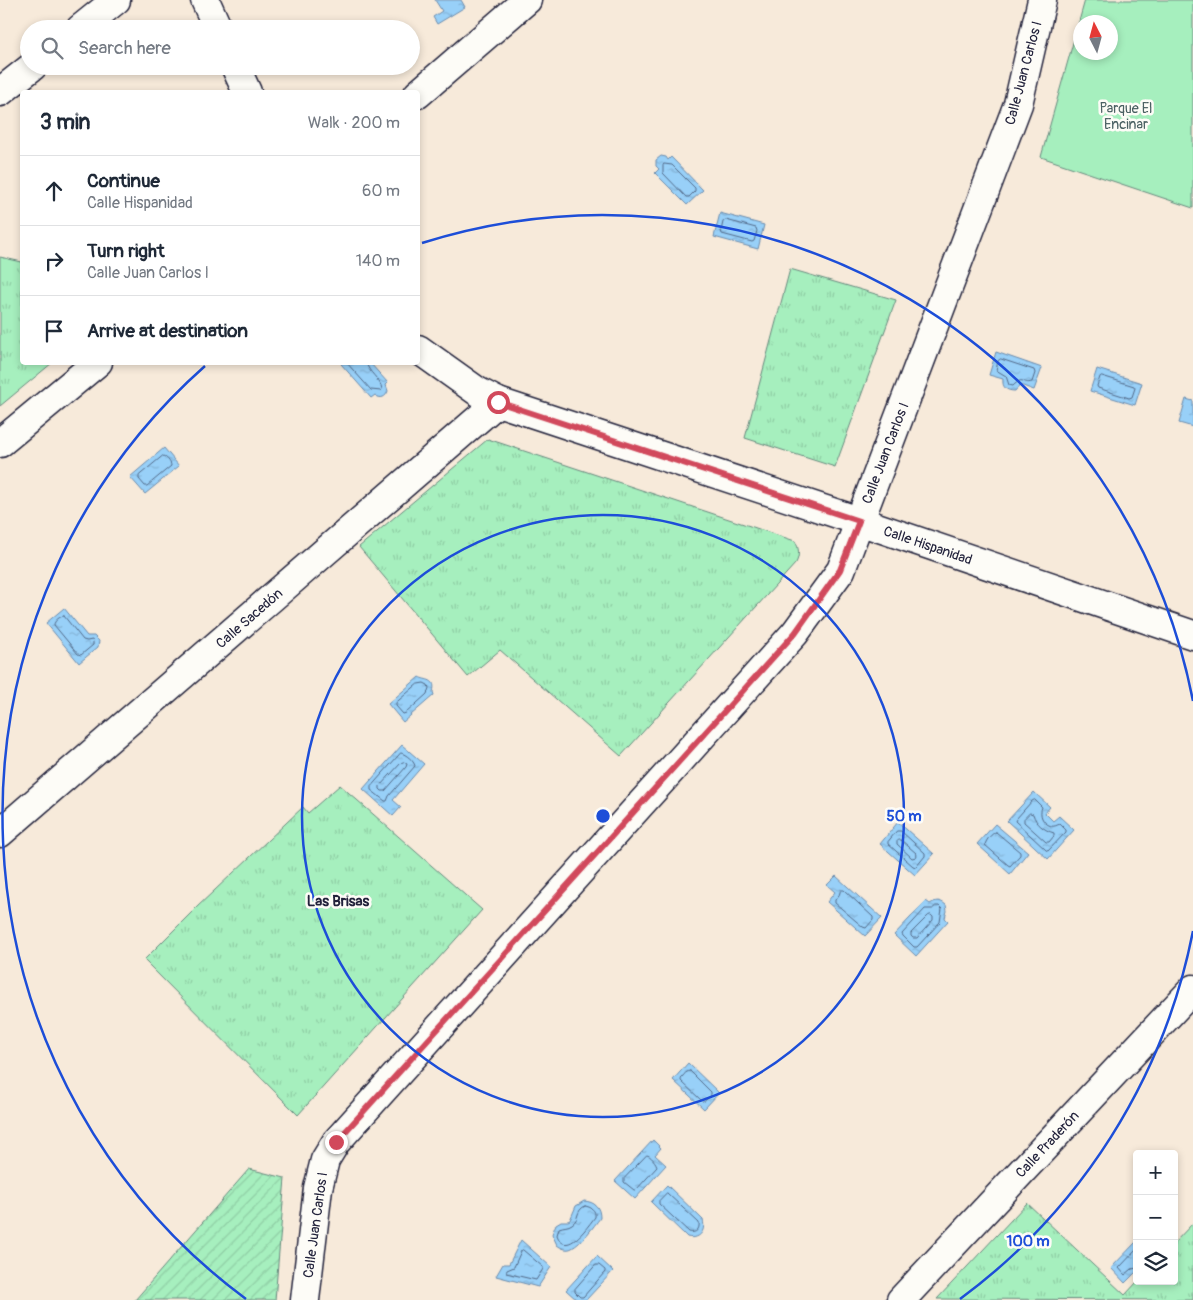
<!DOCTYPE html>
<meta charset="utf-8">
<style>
:root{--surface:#fff;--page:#f2f2f3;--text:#1f2937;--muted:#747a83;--line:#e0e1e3}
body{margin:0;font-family:Pangolin,sans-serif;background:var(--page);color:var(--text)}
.controls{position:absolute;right:15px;bottom:15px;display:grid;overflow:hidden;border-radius:5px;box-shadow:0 2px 8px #0003}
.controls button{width:45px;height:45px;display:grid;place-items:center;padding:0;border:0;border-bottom:1px solid var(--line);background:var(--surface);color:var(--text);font:25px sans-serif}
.compass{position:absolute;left:1073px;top:15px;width:45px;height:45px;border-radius:50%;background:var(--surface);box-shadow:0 2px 8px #0003;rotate:354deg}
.stop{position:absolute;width:15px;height:15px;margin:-11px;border:4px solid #d1495b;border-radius:50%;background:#fff}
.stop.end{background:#d1495b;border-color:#fff;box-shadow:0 1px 5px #0008}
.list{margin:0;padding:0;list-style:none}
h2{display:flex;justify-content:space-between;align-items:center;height:65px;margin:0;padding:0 20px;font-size:21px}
h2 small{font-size:16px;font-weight:400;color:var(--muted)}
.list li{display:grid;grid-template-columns:32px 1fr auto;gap:15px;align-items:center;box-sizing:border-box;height:70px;padding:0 20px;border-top:1px solid var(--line)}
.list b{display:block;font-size:19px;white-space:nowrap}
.list p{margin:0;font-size:16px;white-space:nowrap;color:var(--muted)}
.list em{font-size:16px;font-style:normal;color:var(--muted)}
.icon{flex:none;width:28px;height:28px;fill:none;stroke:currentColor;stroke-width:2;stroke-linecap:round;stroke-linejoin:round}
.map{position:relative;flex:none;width:1193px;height:1300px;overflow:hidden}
.search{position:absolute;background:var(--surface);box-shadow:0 2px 8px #0003;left:20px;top:20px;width:400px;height:55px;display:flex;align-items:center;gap:12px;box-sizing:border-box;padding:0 18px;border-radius:28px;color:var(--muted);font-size:19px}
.panel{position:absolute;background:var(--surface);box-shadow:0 2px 8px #0003;left:20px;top:90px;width:400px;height:275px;border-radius:5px}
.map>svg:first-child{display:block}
</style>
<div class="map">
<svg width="1193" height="1300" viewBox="0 0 1193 1300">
<defs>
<pattern id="grass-tufts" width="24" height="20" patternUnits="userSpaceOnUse" patternTransform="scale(1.25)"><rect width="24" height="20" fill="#a6efbe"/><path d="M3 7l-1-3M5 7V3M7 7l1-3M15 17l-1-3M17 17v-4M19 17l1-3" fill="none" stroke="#8fcda4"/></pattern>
<pattern id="garden-furrows" width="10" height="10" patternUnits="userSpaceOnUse" patternTransform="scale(1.25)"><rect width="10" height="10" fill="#a6efbe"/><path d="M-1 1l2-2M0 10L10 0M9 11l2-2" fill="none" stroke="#8fcda4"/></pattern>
<pattern id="water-ripples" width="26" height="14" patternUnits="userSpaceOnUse" patternTransform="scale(1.25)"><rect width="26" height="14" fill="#98d0f8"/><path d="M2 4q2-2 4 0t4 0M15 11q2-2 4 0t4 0" fill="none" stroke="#83b2d6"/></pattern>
</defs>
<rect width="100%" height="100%" fill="#f7eada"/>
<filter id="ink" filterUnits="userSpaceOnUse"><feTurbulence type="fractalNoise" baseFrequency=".02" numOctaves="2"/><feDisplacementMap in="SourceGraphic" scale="10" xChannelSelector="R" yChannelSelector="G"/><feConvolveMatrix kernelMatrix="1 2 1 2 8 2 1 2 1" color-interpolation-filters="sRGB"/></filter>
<g filter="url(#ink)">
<g fill="url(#grass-tufts)" stroke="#64887c">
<polygon points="0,257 22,262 22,362 52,363 0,406"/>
<polygon points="790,269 896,300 835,467 745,438"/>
<path d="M 488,439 L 795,541 C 799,548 800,555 796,563 L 621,756 L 500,650 L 468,677 L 359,547 Z"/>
<polygon points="340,785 482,910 298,1115 144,960 197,907 303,807 308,813"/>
<polygon points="1027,1203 1125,1295 1138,1281 1174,1281 1174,1243 1193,1223 1193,1300 937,1299"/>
</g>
<path fill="#a6efbe" stroke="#64887c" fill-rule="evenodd" d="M 1085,0 L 1193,0 L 1193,208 L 1041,157 ZM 1080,22 L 1110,22 L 1110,52 L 1080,52 Z"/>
<polygon fill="url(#garden-furrows)" stroke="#64887c" points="249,1169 285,1178 275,1300 135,1300"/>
<g fill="url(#water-ripples)" stroke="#698aac">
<polygon points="435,0 461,0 465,7 437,24 433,17 442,11"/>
<polygon points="661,156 666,157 668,160 671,157 703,190 687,205 655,173 659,169 656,166 656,160"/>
<polygon points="720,213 764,225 758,249 714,237"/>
<path d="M 996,352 L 1042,368 L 1034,390 L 1020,385 L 1015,391 C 1006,391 1002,387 1003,379 L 989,375 Z"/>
<path d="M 343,363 L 370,363 L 388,383 L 386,385 L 388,391 C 386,397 381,400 375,395 L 371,398 L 341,364 Z"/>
<polygon points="1097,369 1142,383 1135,405 1090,391"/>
<polygon points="1186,399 1193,401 1193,427 1179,423"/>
<polygon points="164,448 179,466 145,494 130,477"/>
<polygon points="64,608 87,636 94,636 99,641 98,647 79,663 46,623"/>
<path d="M 419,677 C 426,681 437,678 433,692 L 434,695 L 403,722 L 388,704 Z"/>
<polygon points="402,745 424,764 393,800 401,807 393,816 363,789"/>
<polygon points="1034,792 1050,807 1045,813 1053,821 1059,816 1074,830 1048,859 1007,821"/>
<polygon points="898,822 934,854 915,875 880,844"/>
<polygon points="995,824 1028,852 1010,874 977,844"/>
<polygon points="836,876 882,918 865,936 827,902 835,892 827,885"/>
<path d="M 926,901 L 930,904 C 936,900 940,900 946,905 L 947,911 L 945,918 L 948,921 L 916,956 L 894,935 Z"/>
<polygon points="688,1063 719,1093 704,1109 673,1080"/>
<polygon points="653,1140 661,1148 655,1155 666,1165 635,1199 615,1181"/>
<path d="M 667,1185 L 703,1220 C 706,1232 699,1240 687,1237 L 651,1202 Z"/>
<path d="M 584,1201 C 595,1202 600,1207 600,1218 C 594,1226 582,1243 572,1248 C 567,1251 561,1248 557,1245 L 552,1234 L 556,1224 L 561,1221 L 568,1221 L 570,1220 L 576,1206 Z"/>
<polygon points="521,1240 551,1267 538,1287 496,1276 503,1264 509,1264"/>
<polygon points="1137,1241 1137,1271 1125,1283 1111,1268"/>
<polygon points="597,1256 613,1271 586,1300 577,1300 566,1290"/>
</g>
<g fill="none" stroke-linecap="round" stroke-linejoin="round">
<g stroke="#516887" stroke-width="1">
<polygon points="664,164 672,165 695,188 695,191 689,197 686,197 663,173 663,166"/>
<polygon points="726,220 756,228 757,231 754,241 752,242 722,234 721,231 723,222"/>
<path d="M 1001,359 L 1034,370 L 1035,373 L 1032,382 C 1022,385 1024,375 1013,386 L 1009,385 L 1006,376 L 996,370 L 998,361 Z"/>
<path d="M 346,362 L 371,390 L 381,391 L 382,389 C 380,378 368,373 366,362"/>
<polygon points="1102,376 1134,386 1135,388 1132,397 1129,398 1098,388 1097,386 1100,377"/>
<path d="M 163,456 C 166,457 171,462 171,466 L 147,486 L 145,486 L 139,479 L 139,476 Z"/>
<path d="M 64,616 L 83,640 L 87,641 L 92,640 L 93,642 L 93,645 L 81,655 L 78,654 L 54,625 C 54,621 60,616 64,616 Z"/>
<polygon points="418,684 424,683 428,685 429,688 427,694 406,713 403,714 396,706 396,703"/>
<path d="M 401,753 C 406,754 414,761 415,766 L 389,796 L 387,801 L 385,801 L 371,790 L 371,787 Z"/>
<polygon points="404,762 407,764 406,767 385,791 382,791 380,789 380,786 401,763"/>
<path d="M 1035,800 L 1042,807 C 1039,814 1042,823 1051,826 C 1054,827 1057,825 1060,824 L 1066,830 L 1066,832 L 1048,851 L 1046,850 L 1015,821 L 1016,819 L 1032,801 Z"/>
<path d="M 1030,813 L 1033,814 C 1036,824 1044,830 1054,833 L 1054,836 L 1049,842 L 1046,842 L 1024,822 L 1024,819 Z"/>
<polygon points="897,831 901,831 925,853 925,856 916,867 913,866 888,844 888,842"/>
<path d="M 996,832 L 1020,852 L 1020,855 L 1010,866 L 1008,865 L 985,845 C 986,840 992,833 996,832 Z"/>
<polygon points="899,840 901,840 916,853 917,855 916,857 912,858 897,844 897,842"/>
<polygon points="841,890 844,890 873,917 873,920 866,928 863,927 835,903 835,900 839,895"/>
<polygon points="936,906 939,906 942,909 940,922 917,947 914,947 903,936 902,934 925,909 932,909"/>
<polygon points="931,915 933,917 933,920 917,938 913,938 911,936 911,933 928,916"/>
<path d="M 690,1071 L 711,1092 L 711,1095 L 705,1101 L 702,1101 L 681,1081 C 681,1077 686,1071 690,1071 Z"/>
<path d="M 647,1155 C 650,1155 657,1163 657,1167 L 636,1190 L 634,1190 L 624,1182 L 624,1179 Z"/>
<path d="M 667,1193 L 699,1223 C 700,1229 696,1234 689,1232 L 659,1204 L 659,1201 Z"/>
<path d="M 585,1206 C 591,1207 596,1210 595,1217 C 588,1226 566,1259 557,1235 L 559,1228 C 564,1226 568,1227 572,1224 C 580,1219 575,1211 585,1206 Z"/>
<polyline points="1137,1249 1119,1268 1125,1275 1132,1269 1137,1268"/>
<polygon points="523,1250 543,1267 543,1269 536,1280 506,1273 507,1270 514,1267 521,1251"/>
<polygon points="596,1265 599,1265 605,1270 605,1272 583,1297 580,1297 575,1292 575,1289"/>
</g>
<defs>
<g id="minor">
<polyline points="205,0 218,29"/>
<polyline points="80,29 116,0"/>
<polyline points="235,66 247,92"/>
<polyline points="0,92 33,66"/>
<polyline points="418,94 527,0"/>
<polyline points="418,349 477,391 498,402 859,521 1193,635"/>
<polyline points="0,443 98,362"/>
<polyline points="0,833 498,402"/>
<polyline points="305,1300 318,1188 325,1160 336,1142 795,633 841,570 1018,104 1042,0"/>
<polyline points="901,1300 1193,989"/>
</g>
</defs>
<use href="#minor" stroke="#22223b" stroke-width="31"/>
<use href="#minor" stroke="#fdfcf7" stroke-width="28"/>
</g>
</g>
<g fill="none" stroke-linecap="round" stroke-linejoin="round" filter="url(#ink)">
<polyline stroke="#d1495b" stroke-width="6" points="336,1142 795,633 840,570 859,521 498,402"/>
</g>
<g fill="none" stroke="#1d4ed8" stroke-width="2.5">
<circle cx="603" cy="816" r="301"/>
<path d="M1193 931A601 601 0 0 1 960 1299M246 1299A601 601 0 0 1 205 366M422 243A601 601 0 0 1 1193 701"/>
</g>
<g text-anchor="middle" stroke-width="5" stroke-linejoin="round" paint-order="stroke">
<g font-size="14" fill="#22223b" stroke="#fdfcf7">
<text transform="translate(1023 73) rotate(-75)" y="5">Calle Juan Carlos I</text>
<text transform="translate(885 453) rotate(-69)" y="5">Calle Juan Carlos I</text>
<text transform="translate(928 545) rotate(19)" y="5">Calle Hispanidad</text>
<text transform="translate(249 618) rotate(-41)" y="5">Calle Sacedón</text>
<text transform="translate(1047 1144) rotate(-47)" y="5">Calle Praderón</text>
<text transform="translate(315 1225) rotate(-82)" y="5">Calle Juan Carlos I</text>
</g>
<g font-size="14" fill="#4a6062" stroke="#fdfcf7">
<text x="1126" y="113">Parque El<tspan x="1126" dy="16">Encinar</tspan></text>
</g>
<g font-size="15" font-weight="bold" fill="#22223b" stroke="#fdfcf7">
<text x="338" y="906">Las Brisas</text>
</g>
</g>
<circle cx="603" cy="816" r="8" fill="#1d4ed8" stroke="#fdfcf7" stroke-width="2.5"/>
<g font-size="15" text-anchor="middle" font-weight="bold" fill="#1d4ed8" stroke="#fdfcf7" stroke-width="5" stroke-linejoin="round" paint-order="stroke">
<text x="904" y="821">50 m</text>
<text x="1028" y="1246">100 m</text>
</g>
</svg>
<div class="controls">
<button>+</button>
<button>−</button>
<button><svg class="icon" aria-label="layers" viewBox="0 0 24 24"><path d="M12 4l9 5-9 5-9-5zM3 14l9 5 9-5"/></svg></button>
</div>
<svg class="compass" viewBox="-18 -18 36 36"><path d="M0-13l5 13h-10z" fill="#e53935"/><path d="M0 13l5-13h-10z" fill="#747a83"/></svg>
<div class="stop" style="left:498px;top:402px"></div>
<div class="stop end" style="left:336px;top:1142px"></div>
<div class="search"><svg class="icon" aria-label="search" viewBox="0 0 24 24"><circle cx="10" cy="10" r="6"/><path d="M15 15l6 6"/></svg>Search here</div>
<section class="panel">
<h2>3 min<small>Walk · 200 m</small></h2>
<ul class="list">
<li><svg class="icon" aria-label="ahead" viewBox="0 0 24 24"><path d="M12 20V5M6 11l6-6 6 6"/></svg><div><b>Continue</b><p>Calle Hispanidad</p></div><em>60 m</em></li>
<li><svg class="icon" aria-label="right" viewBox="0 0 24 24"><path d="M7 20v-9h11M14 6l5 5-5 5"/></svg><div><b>Turn right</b><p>Calle Juan Carlos I</p></div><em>140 m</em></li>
<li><svg class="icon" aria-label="arrive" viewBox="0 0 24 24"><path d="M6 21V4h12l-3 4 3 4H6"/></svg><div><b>Arrive at destination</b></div></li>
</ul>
</section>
</div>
